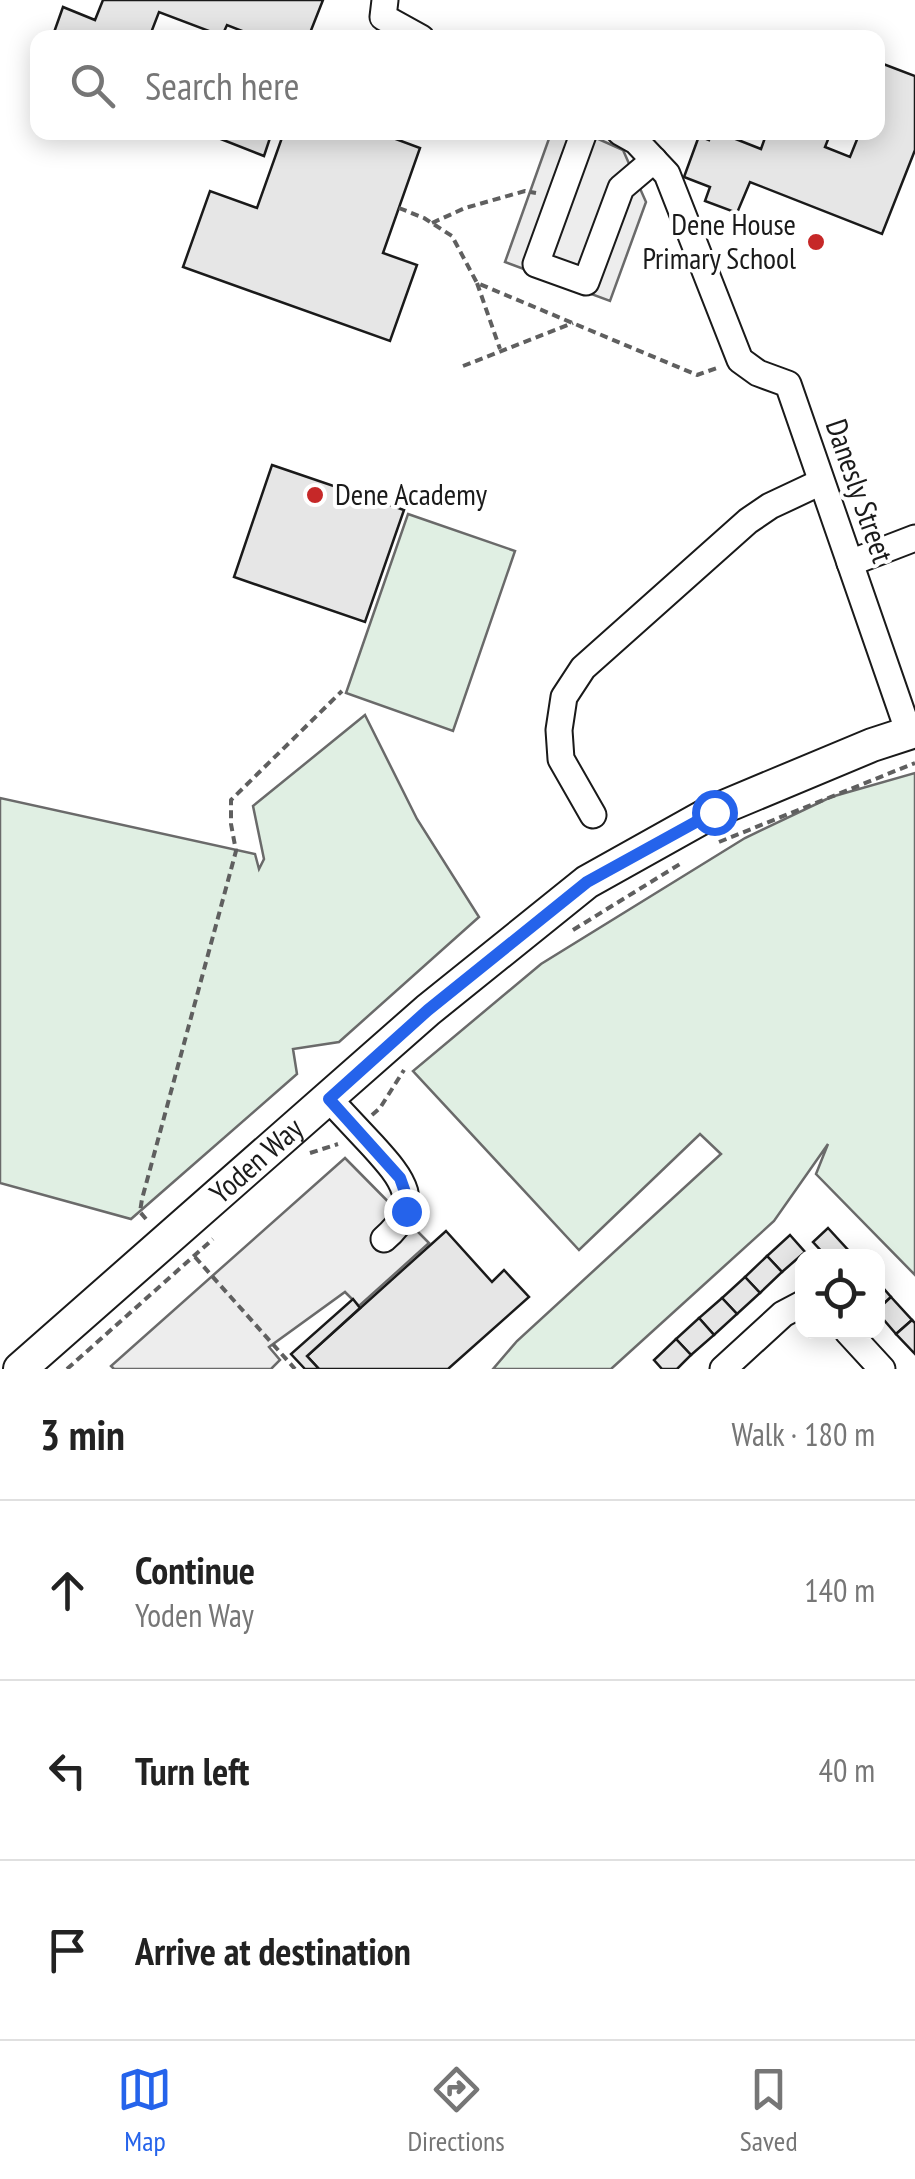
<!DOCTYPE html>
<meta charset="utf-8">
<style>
:root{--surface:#fff;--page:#f2f2f2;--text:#222;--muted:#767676;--line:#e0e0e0;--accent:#2563eb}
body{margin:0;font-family:"PT Sans Narrow",sans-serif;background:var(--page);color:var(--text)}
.controls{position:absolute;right:30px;bottom:30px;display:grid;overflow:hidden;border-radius:20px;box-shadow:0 5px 25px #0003}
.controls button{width:90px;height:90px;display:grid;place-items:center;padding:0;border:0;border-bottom:2px solid var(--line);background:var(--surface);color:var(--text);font:50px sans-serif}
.stop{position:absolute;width:30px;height:30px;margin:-22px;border:8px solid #2563eb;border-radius:50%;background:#fff}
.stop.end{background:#2563eb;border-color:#fff;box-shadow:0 2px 10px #0008}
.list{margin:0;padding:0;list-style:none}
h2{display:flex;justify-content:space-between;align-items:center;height:130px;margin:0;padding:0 40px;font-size:42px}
h2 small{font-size:32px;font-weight:400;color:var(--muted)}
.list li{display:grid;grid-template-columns:65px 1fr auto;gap:30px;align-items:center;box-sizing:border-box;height:180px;padding:0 40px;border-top:2px solid var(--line)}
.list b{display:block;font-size:38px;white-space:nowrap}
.list p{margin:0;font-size:32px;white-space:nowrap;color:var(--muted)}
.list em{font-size:32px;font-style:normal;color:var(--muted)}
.icon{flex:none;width:55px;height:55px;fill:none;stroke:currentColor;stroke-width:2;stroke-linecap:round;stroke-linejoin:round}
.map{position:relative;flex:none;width:915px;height:1369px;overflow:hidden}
.search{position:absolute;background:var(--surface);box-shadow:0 5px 25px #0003;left:30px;right:30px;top:30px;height:110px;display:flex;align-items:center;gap:25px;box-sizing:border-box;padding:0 35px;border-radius:20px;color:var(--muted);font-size:38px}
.sheet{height:670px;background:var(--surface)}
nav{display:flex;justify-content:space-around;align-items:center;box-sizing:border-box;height:140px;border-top:2px solid var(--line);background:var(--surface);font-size:28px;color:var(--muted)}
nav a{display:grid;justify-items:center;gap:5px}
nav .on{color:var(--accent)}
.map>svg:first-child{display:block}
</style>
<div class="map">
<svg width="915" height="1369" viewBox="0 0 915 1369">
<rect width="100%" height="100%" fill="#fff"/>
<g fill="#e0efe3" stroke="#6a6a6a" stroke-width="2.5">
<polygon points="408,514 515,551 453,731 346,693"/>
<polygon points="365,715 417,819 479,917 339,1042 293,1049 297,1074 131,1219 0,1183 0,798 255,854 259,869 264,859 253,806"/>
<polygon points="915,773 915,1275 816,1174 828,1144 774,1221 611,1369 493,1369 517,1341 721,1154 700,1134 579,1250 413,1071 541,964 745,838 831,797"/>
</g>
<g fill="#ededed" stroke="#6a6a6a" stroke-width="2.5">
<polygon points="551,133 585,133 623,150 646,202 610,301 505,262"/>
<polygon points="345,1158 429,1243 359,1306 345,1292 269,1347 280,1360 271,1369 114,1369 111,1366"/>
</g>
<g fill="#e6e6e6" stroke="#1a1a1a" stroke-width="2.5">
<polygon points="103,0 323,0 308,38 260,38 227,25 222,36 159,12 149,38 52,38 63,7 95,20"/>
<polygon points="878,62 915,76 915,150 882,234 750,182 737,213 705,201 710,187 684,177 699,136 709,140 712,132 718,132 761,149 767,132 831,132 825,147 850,157 860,132 878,132"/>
<polygon points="203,132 272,132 264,156"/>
<polygon points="284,132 347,132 362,138 364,132 377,132 420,148 383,253 417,265 390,341 183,267 210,191 257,208"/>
<polygon points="272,465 404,510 365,622 234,577"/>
<polygon points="828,1228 849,1251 843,1256 826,1256 813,1242"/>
<polygon points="446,1231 492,1282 504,1270 529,1297 448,1369 319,1369 307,1356"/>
<polygon points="790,1235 805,1252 782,1272 767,1256"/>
<polygon points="767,1256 782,1272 760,1293 745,1277"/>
<polygon points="745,1277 760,1293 737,1314 722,1298"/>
<polygon points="878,1282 891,1297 878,1309"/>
<polygon points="891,1297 912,1320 896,1334 878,1313 878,1309"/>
<polygon points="722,1298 737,1314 714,1335 699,1318"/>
<polygon points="353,1299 360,1308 307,1356 319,1369 305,1369 291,1354"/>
<polygon points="699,1318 714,1335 691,1355 676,1339"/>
<polygon points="912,1320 915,1323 915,1354 896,1334"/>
<polygon points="676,1339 691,1355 677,1369 662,1369 654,1360"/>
</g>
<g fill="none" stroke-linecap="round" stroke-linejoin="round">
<defs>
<g id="minor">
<polyline points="385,0 383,17 421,38"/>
<polyline points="584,132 536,264 586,282 621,188 654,160"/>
<polyline points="620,132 636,141 667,174 740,360 758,373 788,384 909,733"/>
<polyline points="850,563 915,538"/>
<polyline points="593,815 561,759 559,730 564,697 583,668 748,521 770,506 821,482"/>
<path d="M 329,1099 C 344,1115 358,1130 373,1146 C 402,1178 425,1204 384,1239"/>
<polyline points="848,1332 882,1369"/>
<polyline points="723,1369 783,1314 802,1304"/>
</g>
<g id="major">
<path id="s1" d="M 20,1369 L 428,1010 L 587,882 L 714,811 L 872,745 L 915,731"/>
</g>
</defs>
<use href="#minor" stroke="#1a1a1a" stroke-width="29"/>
<use href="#major" stroke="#1a1a1a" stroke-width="36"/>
<g stroke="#5f5f5f" stroke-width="4" stroke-dasharray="8 5" stroke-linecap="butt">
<polyline points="399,208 424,218 452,236 477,283 697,375 717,368"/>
<polyline points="432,223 465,208 525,191 536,193"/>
<polyline points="477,283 500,349"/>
<polyline points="463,366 573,323"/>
<polyline points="719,842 915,763"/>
<polyline points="573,930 680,864"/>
<polyline points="372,1115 380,1108 404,1070"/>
<polyline points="310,1153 338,1144"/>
<polyline points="146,1219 140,1212 142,1199 236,851 231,824 231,800 342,691"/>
<polyline points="195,1257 295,1369"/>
<polyline points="67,1369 213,1239"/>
</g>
<use href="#minor" stroke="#fff" stroke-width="25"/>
<use href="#major" stroke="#fff" stroke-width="32"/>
</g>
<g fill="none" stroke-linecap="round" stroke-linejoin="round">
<polyline stroke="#2563eb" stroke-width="12" points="406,1211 406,1195 400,1178 329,1099 428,1010 587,882 714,812"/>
</g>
<g fill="#c62828" stroke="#fff" stroke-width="4">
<circle cx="816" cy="242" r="10"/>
<circle cx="315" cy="495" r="10"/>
</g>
<g text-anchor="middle" stroke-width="8" stroke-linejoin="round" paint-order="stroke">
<g font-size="30" fill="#1a1a1a" stroke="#fff" text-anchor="end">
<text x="796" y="235">Dene House<tspan x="796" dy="34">Primary School</tspan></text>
<text x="335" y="505" text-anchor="start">Dene Academy</text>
</g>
<g font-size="30" fill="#1a1a1a" stroke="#fff">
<text transform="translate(859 491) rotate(71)" y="10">Danesly Street</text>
<text dy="10" stroke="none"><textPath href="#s1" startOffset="315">Yoden Way</textPath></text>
</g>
</g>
</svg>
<div class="controls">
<button><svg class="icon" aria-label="locate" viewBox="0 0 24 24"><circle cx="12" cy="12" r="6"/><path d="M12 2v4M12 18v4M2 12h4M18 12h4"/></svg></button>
</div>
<div class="stop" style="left:714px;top:812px"></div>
<div class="stop end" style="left:406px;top:1211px"></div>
<div class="search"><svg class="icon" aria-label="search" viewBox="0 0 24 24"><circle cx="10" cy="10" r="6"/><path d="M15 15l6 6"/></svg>Search here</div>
</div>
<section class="sheet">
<h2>3 min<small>Walk · 180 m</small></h2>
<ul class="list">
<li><svg class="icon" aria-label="ahead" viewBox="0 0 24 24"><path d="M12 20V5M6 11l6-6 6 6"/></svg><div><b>Continue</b><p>Yoden Way</p></div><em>140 m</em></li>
<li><svg class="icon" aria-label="left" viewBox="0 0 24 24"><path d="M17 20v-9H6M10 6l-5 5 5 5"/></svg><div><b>Turn left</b></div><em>40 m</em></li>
<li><svg class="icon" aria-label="arrive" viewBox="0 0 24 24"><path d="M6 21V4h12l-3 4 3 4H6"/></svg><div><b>Arrive at destination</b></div></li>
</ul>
</section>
<nav>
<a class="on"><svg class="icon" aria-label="map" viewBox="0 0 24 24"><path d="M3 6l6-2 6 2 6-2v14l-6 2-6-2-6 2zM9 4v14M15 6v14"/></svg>Map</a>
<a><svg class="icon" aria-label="directions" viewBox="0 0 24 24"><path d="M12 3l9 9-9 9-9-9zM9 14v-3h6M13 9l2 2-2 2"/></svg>Directions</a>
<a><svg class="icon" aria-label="saved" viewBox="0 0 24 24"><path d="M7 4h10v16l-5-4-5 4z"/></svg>Saved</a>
</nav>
